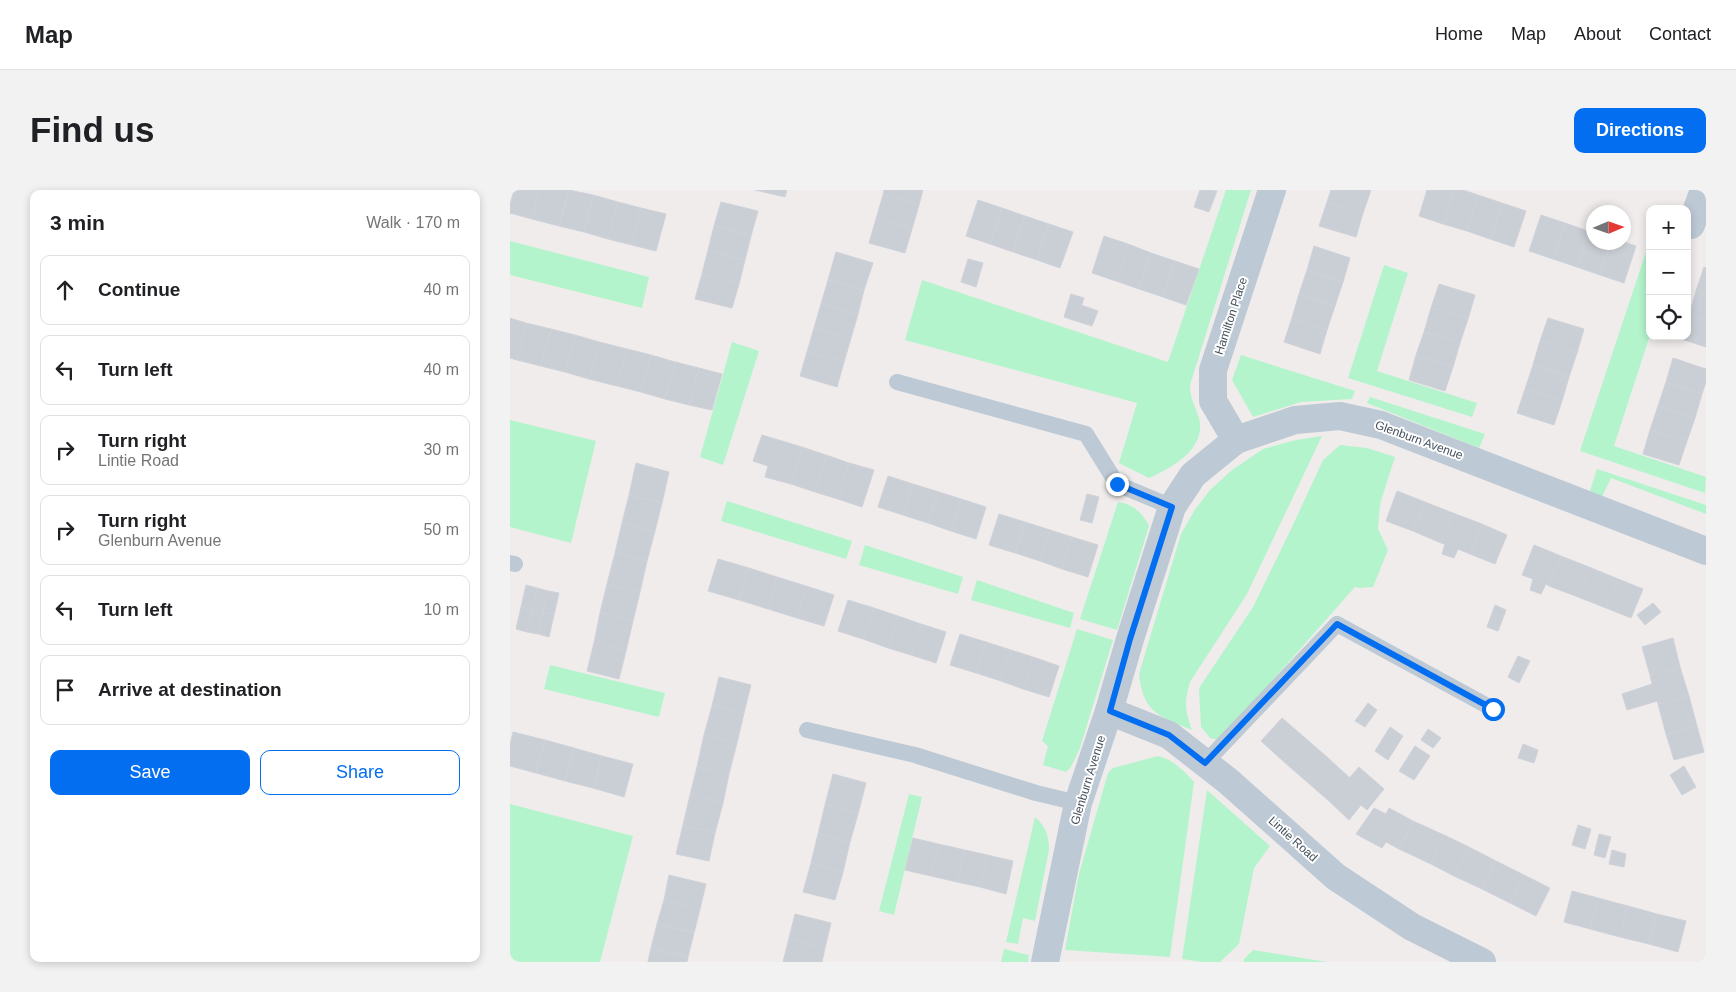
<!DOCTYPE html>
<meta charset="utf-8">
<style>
:root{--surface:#fff;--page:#f2f2f2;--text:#202124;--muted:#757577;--line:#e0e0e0;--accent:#046ef1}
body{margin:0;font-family:Helvetica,sans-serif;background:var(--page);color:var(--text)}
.controls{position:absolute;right:15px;top:15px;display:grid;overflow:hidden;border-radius:10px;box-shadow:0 2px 8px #0003}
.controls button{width:45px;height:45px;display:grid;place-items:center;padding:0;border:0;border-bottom:1px solid var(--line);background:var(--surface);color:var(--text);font:25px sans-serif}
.compass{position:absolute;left:1076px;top:15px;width:45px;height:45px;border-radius:50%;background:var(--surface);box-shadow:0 2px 8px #0003;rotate:88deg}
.stop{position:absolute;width:15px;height:15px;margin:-11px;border:4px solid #046ef1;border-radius:50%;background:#fff}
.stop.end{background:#046ef1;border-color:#fff;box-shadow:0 1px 5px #0008}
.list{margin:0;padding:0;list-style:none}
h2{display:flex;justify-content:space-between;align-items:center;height:65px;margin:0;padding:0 20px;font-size:21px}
h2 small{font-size:16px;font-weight:400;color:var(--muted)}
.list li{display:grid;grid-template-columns:32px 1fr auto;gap:15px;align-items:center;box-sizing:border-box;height:70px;margin:0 10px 10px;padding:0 10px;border:1px solid var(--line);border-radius:10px}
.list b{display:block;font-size:19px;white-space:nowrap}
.list p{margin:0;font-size:16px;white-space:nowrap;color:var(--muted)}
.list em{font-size:16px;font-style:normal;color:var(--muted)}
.actions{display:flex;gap:10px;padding:15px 20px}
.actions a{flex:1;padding:11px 0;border:1px solid var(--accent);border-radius:10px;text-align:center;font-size:18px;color:var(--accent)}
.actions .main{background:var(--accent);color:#fff}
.icon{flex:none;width:28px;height:28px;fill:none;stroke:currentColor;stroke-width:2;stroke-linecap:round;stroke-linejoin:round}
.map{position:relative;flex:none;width:1196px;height:772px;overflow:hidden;border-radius:10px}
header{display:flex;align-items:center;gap:30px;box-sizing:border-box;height:70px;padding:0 25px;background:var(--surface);border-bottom:1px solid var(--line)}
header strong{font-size:24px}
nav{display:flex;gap:28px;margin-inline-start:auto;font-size:18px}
.intro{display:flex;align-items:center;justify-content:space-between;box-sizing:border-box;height:120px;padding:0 30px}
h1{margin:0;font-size:35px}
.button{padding:12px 22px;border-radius:10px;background:var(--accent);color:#fff;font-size:18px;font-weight:700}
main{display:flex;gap:30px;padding:0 30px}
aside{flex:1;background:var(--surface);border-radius:10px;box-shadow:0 2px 8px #0003}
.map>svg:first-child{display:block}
</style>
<header>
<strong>Map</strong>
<nav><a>Home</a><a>Map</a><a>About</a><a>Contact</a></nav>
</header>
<div class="intro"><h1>Find us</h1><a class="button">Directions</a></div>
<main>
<aside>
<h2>3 min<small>Walk · 170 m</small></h2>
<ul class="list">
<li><svg class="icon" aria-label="ahead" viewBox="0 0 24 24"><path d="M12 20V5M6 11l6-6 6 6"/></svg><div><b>Continue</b></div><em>40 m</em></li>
<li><svg class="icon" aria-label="left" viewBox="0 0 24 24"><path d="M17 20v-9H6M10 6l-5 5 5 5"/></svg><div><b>Turn left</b></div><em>40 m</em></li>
<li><svg class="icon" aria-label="right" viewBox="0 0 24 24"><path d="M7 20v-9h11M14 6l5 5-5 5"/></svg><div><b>Turn right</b><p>Lintie Road</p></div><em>30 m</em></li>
<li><svg class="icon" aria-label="right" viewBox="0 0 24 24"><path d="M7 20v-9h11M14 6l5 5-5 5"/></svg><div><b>Turn right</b><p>Glenburn Avenue</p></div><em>50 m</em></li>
<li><svg class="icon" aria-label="left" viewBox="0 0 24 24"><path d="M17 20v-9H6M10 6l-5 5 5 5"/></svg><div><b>Turn left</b></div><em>10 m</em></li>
<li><svg class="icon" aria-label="arrive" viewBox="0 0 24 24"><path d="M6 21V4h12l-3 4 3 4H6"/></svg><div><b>Arrive at destination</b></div></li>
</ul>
<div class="actions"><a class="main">Save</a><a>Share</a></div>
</aside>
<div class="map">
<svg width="1196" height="772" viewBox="0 0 1196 772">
<rect width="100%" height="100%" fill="#f0ecec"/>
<g fill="#b4f4cc">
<path d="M 716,0 L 741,0 L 680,195 C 680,209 685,215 689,228 C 697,258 662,278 639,288 L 609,273 L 627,213 L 395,150 L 412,90 L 658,172 Z"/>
<polygon points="1140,50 1140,145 1104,256 1196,287 1195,303 1070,261"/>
<polygon points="0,51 139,87 132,118 0,85"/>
<polygon points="874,75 898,83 867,181 967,213 962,227 838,188"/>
<polygon points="222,152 249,161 213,275 190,267"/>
<polygon points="731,165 845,201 842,209 791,212 743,227 722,190"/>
<polygon points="860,207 975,244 969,258 857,213"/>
<polygon points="0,230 86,251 61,353 0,337"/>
<path d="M 812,246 L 737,404 L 680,492 C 674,512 675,521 682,540 C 649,526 633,523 629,484 L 671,344 L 684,321 L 700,300 L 722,280 L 753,259 L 786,250 Z"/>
<polygon points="830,255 857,258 885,267 870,314 868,339 878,360 863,397 850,398 845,397 710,550 700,548 691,537 689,498 743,417 782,337 813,270"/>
<polygon points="1087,279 1196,315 1196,324 1101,288 1092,307 1080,301"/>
<polygon points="217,311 342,351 336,369 211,331"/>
<path d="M 608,312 C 623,314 632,322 639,336 L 607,440 L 570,429 Z"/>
<polygon points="355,355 453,387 448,404 349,375"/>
<polygon points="467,390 564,423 560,438 461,410"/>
<polygon points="567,439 603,450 570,558 561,577 556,582 533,575 538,556 532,551"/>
<polygon points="40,475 155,503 149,527 34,499"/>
<path d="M 648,566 C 664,570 673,580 684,592 L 660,767 L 555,760 L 569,684 L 598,583 L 603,578 Z"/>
<polygon points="697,600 760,656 744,678 729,754 710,772 693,772 672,769"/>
<polygon points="399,604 412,607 384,725 369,721"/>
<polygon points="0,614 123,646 90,772 0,772"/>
<path d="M 525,627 C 536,636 539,647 539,660 L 525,731 L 513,728 L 508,754 L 496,752 Z"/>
<polygon points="494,759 519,765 518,772 491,772"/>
<polygon points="743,760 817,772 734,772 734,769"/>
</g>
<g fill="#caced5" stroke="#cfd2d9">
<polygon points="4,0 29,0 22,29 0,23 0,15"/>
<polygon points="29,0 59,0 49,36 22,29"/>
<polygon points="59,0 83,5 74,42 49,36"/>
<polygon points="245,0 277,0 275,7"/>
<polygon points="374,0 413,0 409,15 373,5"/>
<polygon points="690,0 707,1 699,22 684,17"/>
<polygon points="821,0 861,0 853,23 817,12"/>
<polygon points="917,0 944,0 933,34 909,26"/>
<polygon points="944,0 953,0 968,5 957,41 933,34"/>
<polygon points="83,5 108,12 98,49 74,42"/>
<polygon points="373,5 409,15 402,39 366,29"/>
<polygon points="968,5 992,13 980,49 957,41"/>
<polygon points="468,10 492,18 480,54 456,46"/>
<polygon points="108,12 131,18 122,55 98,49"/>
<polygon points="211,12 248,21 241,46 204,36"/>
<polygon points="817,12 853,23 846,47 809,36"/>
<polygon points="992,13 1016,21 1004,57 980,49"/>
<polygon points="131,18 156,24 146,61 122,55"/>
<polygon points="492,18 515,26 503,62 480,54"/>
<polygon points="1031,25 1055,33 1043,69 1019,61"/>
<polygon points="515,26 539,34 527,70 503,62"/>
<polygon points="366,29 402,39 395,63 359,53"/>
<polygon points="1055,33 1078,41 1067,77 1043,69"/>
<polygon points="539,34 563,42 550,78 527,70"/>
<polygon points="204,36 241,46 235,70 198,60"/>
<polygon points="1078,41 1084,42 1084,52 1101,52 1090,85 1067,77"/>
<polygon points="594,46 618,54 606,91 582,83"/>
<polygon points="1101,52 1114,52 1126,56 1114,93 1090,85"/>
<polygon points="618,54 641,63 629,99 606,91"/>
<polygon points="804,56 840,68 833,92 797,80"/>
<polygon points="198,60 235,70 229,94 192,84"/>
<polygon points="326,62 363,73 354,100 318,90"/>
<polygon points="641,63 665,71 653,107 629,99"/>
<polygon points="458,69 473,73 466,97 451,92"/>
<polygon points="665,71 689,79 676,115 653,107"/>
<polygon points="1194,77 1196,78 1196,104 1186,101"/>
<polygon points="797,80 833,92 825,116 789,104"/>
<polygon points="192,84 229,94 222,118 185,109"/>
<polygon points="318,90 354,100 348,124 311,114"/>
<polygon points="929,94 965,105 958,129 921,118"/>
<polygon points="1186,101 1196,104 1196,130 1179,125"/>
<polygon points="561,104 574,108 566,131 554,127"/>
<polygon points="789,104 825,116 817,140 782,128"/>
<polygon points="311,114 348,124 341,148 304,138"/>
<polygon points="571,115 588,121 582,136 566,131"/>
<polygon points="921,118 958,129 950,153 914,142"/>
<polygon points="1179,125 1196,130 1196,157 1171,149 1172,146 1177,146"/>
<polygon points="0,128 16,133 7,170 0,168"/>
<polygon points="782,128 817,140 810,164 774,152"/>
<polygon points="1038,128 1074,139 1067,163 1030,151"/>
<polygon points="16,133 41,139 31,176 7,170"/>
<polygon points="304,138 341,148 334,172 297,162"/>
<polygon points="41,139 65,145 55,182 31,176"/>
<polygon points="914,142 950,153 943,177 906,165"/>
<polygon points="65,145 89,152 79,189 55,182"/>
<polygon points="1030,151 1067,163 1059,187 1023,175"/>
<polygon points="89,152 117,159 107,196 79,189"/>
<polygon points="117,159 141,165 131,202 107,196"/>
<polygon points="297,162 334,172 327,197 290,186"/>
<polygon points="141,165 165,172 155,209 131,202"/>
<polygon points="906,165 943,177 935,201 899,190"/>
<polygon points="1163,168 1196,179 1196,192 1192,204 1156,192"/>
<polygon points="165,172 189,178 179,215 155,209"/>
<polygon points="1023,175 1059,187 1052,211 1015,199"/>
<polygon points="189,178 212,184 202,220 179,215"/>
<polygon points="1156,192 1192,204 1185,228 1148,216"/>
<polygon points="1015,199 1052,211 1044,235 1007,223"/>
<polygon points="1148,216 1185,228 1177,251 1140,240"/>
<polygon points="1140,240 1177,251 1169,275 1133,264"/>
<polygon points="252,245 292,257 281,294 255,287 258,276 243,271"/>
<polygon points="292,257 316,265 305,302 281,294"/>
<polygon points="316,265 339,273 328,309 305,302"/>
<polygon points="126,273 159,282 152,313 119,305"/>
<polygon points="339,273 364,280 352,317 328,309"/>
<polygon points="378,286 403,294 393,325 368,317"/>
<polygon points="403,294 429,302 418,333 393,325"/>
<polygon points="887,301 915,312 903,341 876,331"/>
<polygon points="429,302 451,309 441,341 418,333"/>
<polygon points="577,304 589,307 582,333 570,330"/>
<polygon points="119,305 152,313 145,341 112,333"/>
<polygon points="451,309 476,317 466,349 441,341"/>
<polygon points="915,312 943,323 931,353 903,341"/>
<polygon points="943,323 972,334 960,364 948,359 944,368 932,364 935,354 931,353"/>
<polygon points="489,324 515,332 505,363 479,355"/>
<polygon points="515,332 540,340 530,371 505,363"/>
<polygon points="112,333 145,341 137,371 105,363"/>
<polygon points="972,334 997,345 985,374 960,364"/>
<polygon points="540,340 562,347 552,379 530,371"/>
<polygon points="562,347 588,355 578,387 552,379"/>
<polygon points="1024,355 1051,366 1039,396 1036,394 1031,404 1020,400 1023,389 1012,385"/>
<polygon points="105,363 137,371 130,402 97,394"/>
<polygon points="1051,366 1079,377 1068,407 1039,396"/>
<polygon points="208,369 239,378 229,410 198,401"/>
<polygon points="1079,377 1108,389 1096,418 1068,407"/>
<polygon points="239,378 267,387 258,419 229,410"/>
<polygon points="267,387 296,396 287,428 258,419"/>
<polygon points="1108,389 1133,399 1121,428 1096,418"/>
<polygon points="97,394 130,402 123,431 90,423"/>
<polygon points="16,395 27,398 22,420 11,417"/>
<polygon points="296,396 324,405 314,436 287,428"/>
<polygon points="27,398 38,401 33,422 22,420"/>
<polygon points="38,401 49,403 44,425 33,422"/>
<polygon points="338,410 364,418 353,449 328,441"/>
<polygon points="1143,413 1151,422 1135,435 1127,425"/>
<polygon points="985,415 996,420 988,441 977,437"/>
<polygon points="11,417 22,420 17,442 6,439"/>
<polygon points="364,418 388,426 378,458 353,449"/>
<polygon points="22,420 33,422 28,444 17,442"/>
<polygon points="33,422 44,425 39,447 28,444"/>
<polygon points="90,423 123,431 116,461 84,453"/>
<polygon points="388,426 411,434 401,465 378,458"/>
<polygon points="411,434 436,442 426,473 401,465"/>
<polygon points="450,444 476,452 466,483 440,475"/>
<polygon points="1163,448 1170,477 1140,485 1132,457"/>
<polygon points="476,452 501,460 491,491 466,483"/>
<polygon points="84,453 116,461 109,489 77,481"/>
<polygon points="501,460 523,467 513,499 491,491"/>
<polygon points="1008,466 1020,471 1009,493 998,487"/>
<polygon points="523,467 549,476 539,507 513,499"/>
<polygon points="1170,477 1179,506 1148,514 1147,511 1117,520 1112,504 1142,494 1140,485"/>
<polygon points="209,487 241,495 234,523 202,516"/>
<polygon points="1179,506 1187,536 1156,544 1148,514"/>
<polygon points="858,513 867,520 855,537 845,531"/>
<polygon points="202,516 234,523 227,553 194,545"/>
<polygon points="772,528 794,547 773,571 751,551"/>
<polygon points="1187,536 1194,562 1164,570 1156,544"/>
<polygon points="880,537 893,546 878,570 865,561"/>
<polygon points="918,539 931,548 923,558 911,550"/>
<polygon points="3,542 35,550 26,583 0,576 0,554"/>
<polygon points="194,545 227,553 219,584 187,577"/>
<polygon points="794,547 817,567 796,591 773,571"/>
<polygon points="35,550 64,558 55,591 26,583"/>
<polygon points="1013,554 1028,560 1024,573 1008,568"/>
<polygon points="905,556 920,566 904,590 889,581"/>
<polygon points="64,558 92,566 83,598 55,591"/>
<polygon points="92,566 123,574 114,607 83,598"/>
<polygon points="817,567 840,588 819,611 796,591"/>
<polygon points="1174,576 1186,597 1172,605 1160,585"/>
<polygon points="187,577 219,584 213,613 180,605"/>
<polygon points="849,577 874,599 857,620 851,615 839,630 819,611"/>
<polygon points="323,584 356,593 348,624 315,615"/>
<polygon points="180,605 213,613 205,643 173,635"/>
<polygon points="315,615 348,624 340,652 308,644"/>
<polygon points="864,618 876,624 879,618 903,631 889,659 876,652 872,658 846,644"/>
<polygon points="903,631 934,645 921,674 889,659"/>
<polygon points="173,635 205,643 199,671 166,664"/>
<polygon points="1068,635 1081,639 1075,659 1062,655"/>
<polygon points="308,644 340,652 333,682 301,673"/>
<polygon points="1089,644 1101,647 1095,668 1084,665"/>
<polygon points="934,645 959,657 944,686 921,674"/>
<polygon points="403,648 428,654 421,686 395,680"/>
<polygon points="428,654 455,660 447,692 421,686"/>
<polygon points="959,657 986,671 972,699 944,686"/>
<polygon points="455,660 477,665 470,697 447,692"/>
<polygon points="1102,660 1116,664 1114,677 1099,674"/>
<polygon points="477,665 503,671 496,704 470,697"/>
<polygon points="986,671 1014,685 1000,713 972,699"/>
<polygon points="301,673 333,682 325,710 293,702"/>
<polygon points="159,685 196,694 190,719 154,710"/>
<polygon points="1014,685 1040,698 1026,726 1000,713"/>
<polygon points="1062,701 1088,708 1080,739 1054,732"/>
<polygon points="1088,708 1118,716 1110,747 1080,739"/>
<polygon points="154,710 190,719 184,743 147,734"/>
<polygon points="1118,716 1147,724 1139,754 1110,747"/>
<polygon points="285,724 321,733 315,758 279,748"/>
<polygon points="1147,724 1176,731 1168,762 1139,754"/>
<polygon points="147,734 184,743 178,767 141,758"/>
<polygon points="279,748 315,758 312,772 273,772"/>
<polygon points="141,758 178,767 177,772 138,772"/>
</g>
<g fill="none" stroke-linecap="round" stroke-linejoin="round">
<g stroke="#bdc9d4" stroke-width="16">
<polyline points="387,192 576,244 607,294 662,317"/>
<polyline points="0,373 5,374"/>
<polyline points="297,540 405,565 526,603 568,613"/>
<polyline points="695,573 827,434 983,519"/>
</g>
<g stroke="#bdc9d4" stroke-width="28">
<polyline points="1181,35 1194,0"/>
<polyline points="726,250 703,211 703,180 762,0"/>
<polyline points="599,521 659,545 718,591 826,687 902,737 972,772"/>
<polyline points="535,772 568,613 599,521 620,449 662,317 683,285 726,250 785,230 830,226 871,235 1196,361"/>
</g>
</g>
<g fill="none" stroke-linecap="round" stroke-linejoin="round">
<polyline stroke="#046ef1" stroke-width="6" points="607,294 662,317 620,449 600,521 659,545 695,573 827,434 983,519"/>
</g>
<g text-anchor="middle" stroke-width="4" stroke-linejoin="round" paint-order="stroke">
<g font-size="12" fill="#43505c" stroke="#fff">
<text transform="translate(721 126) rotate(-72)" y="4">Hamilton Place</text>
<text transform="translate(909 250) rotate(20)" y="4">Glenburn Avenue</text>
<text transform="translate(578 590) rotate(-73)" y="4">Glenburn Avenue</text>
<text transform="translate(783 649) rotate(42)" y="4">Lintie Road</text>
</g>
</g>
</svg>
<div class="controls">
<button>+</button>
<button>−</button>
<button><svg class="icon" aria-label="locate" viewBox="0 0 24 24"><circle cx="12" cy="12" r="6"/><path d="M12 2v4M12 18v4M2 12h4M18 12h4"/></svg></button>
</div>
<svg class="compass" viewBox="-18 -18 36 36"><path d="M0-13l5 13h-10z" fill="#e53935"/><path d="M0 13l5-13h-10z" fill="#757577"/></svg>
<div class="stop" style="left:983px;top:519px"></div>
<div class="stop end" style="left:607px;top:294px"></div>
</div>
</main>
